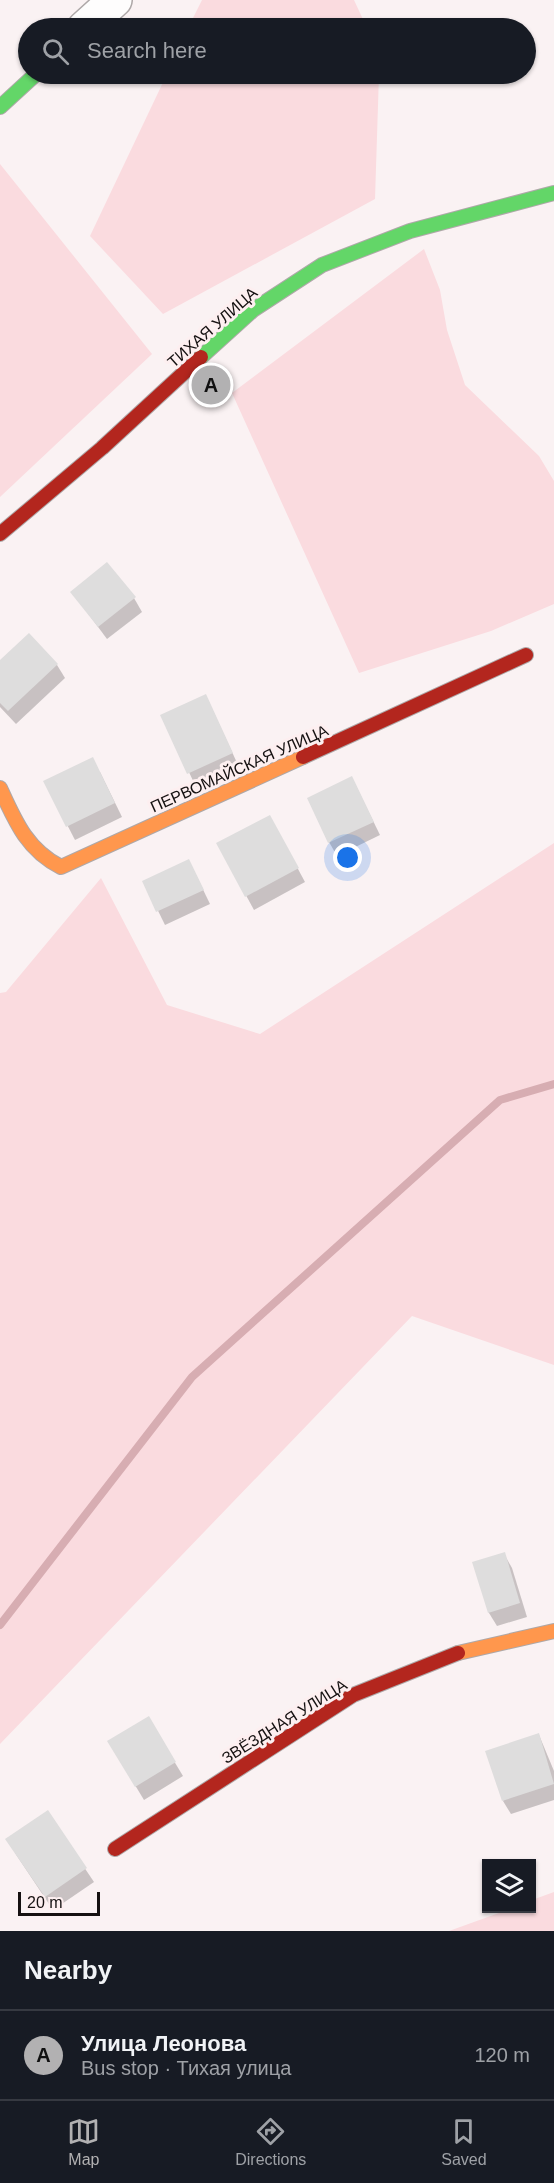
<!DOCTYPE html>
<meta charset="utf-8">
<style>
:root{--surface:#171b24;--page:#20242c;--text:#f1f3f6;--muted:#9ea1a6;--line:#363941;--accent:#b2b1b2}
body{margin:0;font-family:Helvetica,sans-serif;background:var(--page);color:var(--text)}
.controls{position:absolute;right:18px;bottom:18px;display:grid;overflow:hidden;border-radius:0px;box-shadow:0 2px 4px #0004}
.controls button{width:54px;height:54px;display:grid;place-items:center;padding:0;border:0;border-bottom:2px solid var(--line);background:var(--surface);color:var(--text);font:30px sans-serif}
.scale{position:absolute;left:18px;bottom:15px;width:82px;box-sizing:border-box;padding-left:6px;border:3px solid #151111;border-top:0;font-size:16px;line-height:21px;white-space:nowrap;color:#151111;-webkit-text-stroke:4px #fdeff0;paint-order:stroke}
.you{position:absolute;left:348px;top:858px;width:21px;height:21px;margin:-15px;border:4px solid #fff;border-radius:50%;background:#1a73e8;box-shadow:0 0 0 9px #1a73e833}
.badge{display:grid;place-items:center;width:39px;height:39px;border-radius:50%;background:var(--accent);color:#111;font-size:20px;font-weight:700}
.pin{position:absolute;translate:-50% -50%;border:3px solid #fff;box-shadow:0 2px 6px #0006}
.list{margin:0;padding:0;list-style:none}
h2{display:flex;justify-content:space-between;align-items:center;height:78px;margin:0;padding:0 24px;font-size:26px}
h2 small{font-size:20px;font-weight:400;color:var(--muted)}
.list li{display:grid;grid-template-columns:39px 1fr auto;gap:18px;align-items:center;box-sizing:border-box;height:90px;padding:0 24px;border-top:2px solid var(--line)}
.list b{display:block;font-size:22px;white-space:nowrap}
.list p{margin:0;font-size:20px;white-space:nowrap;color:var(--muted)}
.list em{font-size:20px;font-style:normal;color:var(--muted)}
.icon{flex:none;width:33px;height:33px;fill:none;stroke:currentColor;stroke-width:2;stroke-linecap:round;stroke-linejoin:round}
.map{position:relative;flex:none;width:554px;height:1931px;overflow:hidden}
.search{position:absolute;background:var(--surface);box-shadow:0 2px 4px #0004;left:18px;right:18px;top:18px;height:66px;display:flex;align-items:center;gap:15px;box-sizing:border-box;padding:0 21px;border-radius:33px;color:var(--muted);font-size:22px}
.sheet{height:168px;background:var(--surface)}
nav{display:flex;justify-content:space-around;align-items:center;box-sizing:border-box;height:84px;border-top:2px solid var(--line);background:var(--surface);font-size:16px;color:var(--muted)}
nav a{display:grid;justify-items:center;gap:3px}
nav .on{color:var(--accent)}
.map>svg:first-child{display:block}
</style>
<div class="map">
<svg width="554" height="1931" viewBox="0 0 554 1931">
<rect width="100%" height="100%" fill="#faf2f3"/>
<g fill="#fadbdf">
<polygon points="202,0 354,0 367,28 188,28"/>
<polygon points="167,74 379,74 375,199 163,314 90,236"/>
<polygon points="0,164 152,354 0,497"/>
<polygon points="424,249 440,290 447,330 465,385 539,456 554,481 554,604 491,631 359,673 232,393"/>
<polygon points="554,843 554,1365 412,1316 0,1744 0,993 6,992 101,878 167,1005 260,1034"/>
<polygon points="554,1892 554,1931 449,1931 510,1909 532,1908 532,1900"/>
</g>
<g fill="#0003">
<polygon points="72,592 134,598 142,612 107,639"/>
<polygon points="0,662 57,665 65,678 16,724 0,707"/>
<polygon points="206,696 239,767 196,787 162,715"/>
<polygon points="100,772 122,817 75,840 45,782"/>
<polygon points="352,778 380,835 337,856 329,842"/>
<polygon points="277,830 305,882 254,910 218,844"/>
<polygon points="196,875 210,904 165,925 144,882"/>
<polygon points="504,1554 512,1568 527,1617 497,1626 489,1613 474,1563"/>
<polygon points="148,1718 183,1776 144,1800 109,1742"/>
<polygon points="539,1735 554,1771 554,1800 511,1814 503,1801"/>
<polygon points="47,1812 94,1882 53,1910 15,1853"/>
</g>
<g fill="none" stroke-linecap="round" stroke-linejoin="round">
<polyline stroke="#d7adb2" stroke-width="8" points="0,1625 192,1377 500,1100 554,1084"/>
</g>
<g fill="#dedddd">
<polygon points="107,562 136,597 98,627 70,592"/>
<polygon points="29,633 58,664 8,711 0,703 0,660"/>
<polygon points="206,694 233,753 187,774 160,715"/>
<polygon points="93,757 115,803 66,827 43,781"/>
<polygon points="352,776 374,822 328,843 307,798"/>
<polygon points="270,815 299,868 245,897 216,843"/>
<polygon points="189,859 204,890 156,912 142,881"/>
<polygon points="505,1552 520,1603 488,1613 472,1562"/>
<polygon points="149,1716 176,1762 135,1787 107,1741"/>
<polygon points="539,1733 554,1784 502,1801 485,1751"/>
<polygon points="48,1810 87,1868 45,1897 5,1839"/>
</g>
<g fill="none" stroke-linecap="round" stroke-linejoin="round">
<defs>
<polyline id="street" points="84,28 115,0"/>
<g id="fast">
<polyline points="0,107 36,74"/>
<polyline points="201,357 253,310 322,265 410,231 554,193"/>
</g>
<g id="slow">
<path d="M 0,788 C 15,821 27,850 61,867 L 303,757"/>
<polyline points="458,1653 554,1631"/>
</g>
<g id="jam">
<polyline points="0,534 102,448 201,357"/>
<polyline points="303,757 526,655"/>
<polyline points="115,1849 353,1695 458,1653"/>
</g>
</defs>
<use href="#street" stroke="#aea8a8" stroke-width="36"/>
<use href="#fast" stroke="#aea8a8" stroke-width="16"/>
<use href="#slow" stroke="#aea8a8" stroke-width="16"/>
<use href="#jam" stroke="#aea8a8" stroke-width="16"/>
<use href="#street" stroke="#fefdfd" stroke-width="33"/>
<use href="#fast" stroke="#63d668" stroke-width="14"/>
<use href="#slow" stroke="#ff974d" stroke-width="14"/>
<use href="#jam" stroke="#b3261e" stroke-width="14"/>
</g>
<g text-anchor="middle" stroke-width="6" stroke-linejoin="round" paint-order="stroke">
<g font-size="16" fill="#151111" stroke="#fdeff0">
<text transform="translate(212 327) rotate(-41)" y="6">ТИХАЯ УЛИЦА</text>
<text transform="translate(239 768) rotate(-24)" y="6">ПЕРВОМАЙСКАЯ УЛИЦА</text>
<text transform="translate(284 1721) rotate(-32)" y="6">ЗВЁЗДНАЯ УЛИЦА</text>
</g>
</g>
</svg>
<div class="controls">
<button><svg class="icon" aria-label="layers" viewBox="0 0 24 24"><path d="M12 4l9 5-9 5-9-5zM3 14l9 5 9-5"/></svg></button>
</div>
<div class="scale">20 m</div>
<div class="you"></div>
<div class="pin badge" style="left:211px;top:385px">A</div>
<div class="search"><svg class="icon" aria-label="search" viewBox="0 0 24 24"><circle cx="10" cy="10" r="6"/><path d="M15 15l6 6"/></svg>Search here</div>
</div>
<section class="sheet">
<h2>Nearby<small></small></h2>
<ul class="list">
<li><span class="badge">A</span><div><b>Улица Леонова</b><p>Bus stop · Тихая улица</p></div><em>120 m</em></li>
</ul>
</section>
<nav>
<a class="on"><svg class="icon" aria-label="map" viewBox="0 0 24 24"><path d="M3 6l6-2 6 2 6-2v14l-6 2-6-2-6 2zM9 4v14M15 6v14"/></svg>Map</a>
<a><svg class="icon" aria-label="directions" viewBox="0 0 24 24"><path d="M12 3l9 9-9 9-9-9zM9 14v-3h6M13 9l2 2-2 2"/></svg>Directions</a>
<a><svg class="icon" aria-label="saved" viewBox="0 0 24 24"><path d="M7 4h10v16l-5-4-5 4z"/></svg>Saved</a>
</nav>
